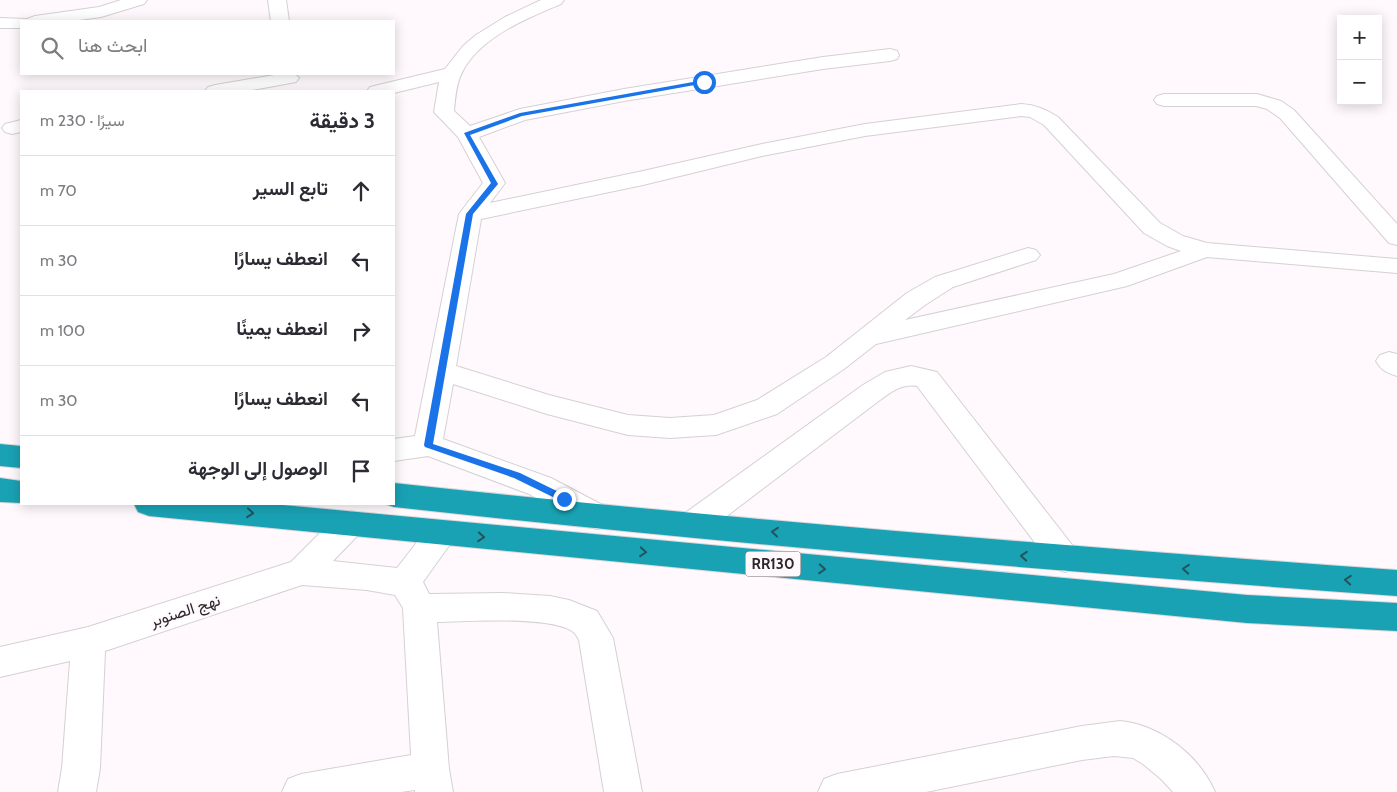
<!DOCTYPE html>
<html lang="ar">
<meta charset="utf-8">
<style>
:root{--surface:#fff;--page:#f7f7f7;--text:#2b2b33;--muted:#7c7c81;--line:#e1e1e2}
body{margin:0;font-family:Cabin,Vazirmatn,sans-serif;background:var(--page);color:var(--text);direction:rtl}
.controls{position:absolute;right:15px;top:15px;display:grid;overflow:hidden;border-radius:0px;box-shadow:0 2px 12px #0003}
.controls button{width:45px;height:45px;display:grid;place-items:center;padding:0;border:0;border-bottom:1px solid var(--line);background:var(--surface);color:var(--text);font:25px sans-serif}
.stop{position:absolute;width:15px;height:15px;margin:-11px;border:4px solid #1a73e8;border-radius:50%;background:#fff}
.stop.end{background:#1a73e8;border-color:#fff;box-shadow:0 1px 5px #0008}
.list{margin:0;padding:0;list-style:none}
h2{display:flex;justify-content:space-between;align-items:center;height:65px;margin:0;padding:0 20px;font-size:21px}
h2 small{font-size:16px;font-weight:400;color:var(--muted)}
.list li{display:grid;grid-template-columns:32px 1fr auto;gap:15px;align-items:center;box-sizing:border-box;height:70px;padding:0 20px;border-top:1px solid var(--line)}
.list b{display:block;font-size:19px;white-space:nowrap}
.list em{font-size:16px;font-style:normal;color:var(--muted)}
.icon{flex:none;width:28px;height:28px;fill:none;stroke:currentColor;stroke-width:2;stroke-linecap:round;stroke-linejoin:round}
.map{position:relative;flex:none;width:1397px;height:792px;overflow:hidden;direction:ltr}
.search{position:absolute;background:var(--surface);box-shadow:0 2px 12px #0003;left:20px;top:20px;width:375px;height:55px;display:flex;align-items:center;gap:12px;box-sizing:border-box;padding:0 18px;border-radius:0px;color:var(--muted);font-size:19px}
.panel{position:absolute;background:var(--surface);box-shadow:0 2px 12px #0003;left:20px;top:90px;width:375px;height:415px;border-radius:0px;direction:rtl}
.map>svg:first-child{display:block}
</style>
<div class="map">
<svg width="1397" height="792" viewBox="0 0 1397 792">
<rect width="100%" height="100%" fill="#fff9fd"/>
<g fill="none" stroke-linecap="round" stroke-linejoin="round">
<defs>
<g id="minor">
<polygon points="121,0 147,0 144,4 101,17 72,21 21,21 21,28 0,28 0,18 27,19 35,16 99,7"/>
<polygon points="268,0 286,0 289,21 271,21"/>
<path d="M 541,0 L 564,0 L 561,4 C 526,19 476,38 460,77 C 456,87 455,99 454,111 L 470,126 L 520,109 L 624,89 L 823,57 L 890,49 L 897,51 L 899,55 L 897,59 L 890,61 L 823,69 L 624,101 L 525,120 L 479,137 L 505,183 L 490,203 L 643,171 L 762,144 L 865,124 L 1021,104 C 1036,105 1045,109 1058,117 L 1160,223 L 1183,236 L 1207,243 L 1397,259 L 1397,273 L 1207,257 L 1127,286 L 876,344 L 844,369 L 777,414 L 716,435 L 670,438 L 628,435 L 547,414 L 453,384 L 443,439 L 551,478 L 608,508 L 612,517 L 608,526 L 597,529 L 586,526 L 529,494 L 428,456 L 394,461 L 394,439 L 415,436 L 459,214 L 483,183 L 458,137 L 434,112 L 439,82 L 394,93 L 394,91 L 367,91 L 370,87 L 445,69 L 463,46 L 476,35 L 505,17 ZM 1021,116 L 1030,117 L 1044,125 L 1144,233 L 1167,246 L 1181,251 L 1114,274 L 905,320 L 925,305 L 953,287 L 1036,260 L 1040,255 L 1036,250 L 1028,248 L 935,277 L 907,293 L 826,357 L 757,400 L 714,415 L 670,418 L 628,415 L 549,395 L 456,366 L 481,219 L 643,185 L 762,156 L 865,136 Z"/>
<polygon points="280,74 295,74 299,78 296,82 247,91 205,91 208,87 215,85"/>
<polygon points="1164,94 1257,94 1281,101 1294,110 1397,224 1397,245 1389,243 1280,118 1267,109 1256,106 1164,106 1157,104 1154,100 1157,96"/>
<polygon points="21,120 21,132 12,134 5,132 2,128 5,124"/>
<path d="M 1389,352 L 1397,354 L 1397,376 C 1387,373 1381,370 1376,361 L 1380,355 Z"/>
<path d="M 911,366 L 937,372 L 1076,550 L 1081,559 L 1076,568 L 1065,572 L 1054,568 L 917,386 C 901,383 888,394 876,403 L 703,534 L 692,537 L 681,534 L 677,525 L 681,516 L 863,385 L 885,372 Z"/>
<path d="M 350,511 L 361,514 L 365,523 L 361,532 L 333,561 L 397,568 L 431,524 L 442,521 L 453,524 L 458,533 L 423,582 L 429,594 L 504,593 L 550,596 L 569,600 L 597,611 L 613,638 L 642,792 L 604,792 L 579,640 C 577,636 575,633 572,631 C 550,616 465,621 437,622 L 449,769 L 453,792 L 415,792 L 415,790 L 401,792 L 282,792 L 288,779 L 301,774 L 411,755 L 403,608 L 395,595 L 367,590 L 302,585 L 105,651 L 100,768 L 96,792 L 58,792 L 62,768 L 70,661 L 0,677 L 0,647 L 88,627 L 291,562 L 339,514 Z"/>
<path d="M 1120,721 C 1160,725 1199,755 1215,792 L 1173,792 L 1161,779 L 1143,764 L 1133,758 L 1114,756 L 1082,760 L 926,792 L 818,792 L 824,779 L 837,774 L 1082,726 Z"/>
</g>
<g id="highway">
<polygon points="0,444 21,446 21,468 0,466"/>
<polygon points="0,478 21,481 21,503 0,502"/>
<path d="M 394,483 C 728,519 1062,546 1397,570 L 1397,596 C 1062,572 728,544 394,507 L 385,504 L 394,504 Z"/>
<polygon points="134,504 272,504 1247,595 1397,603 1397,631 1247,623 149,516 138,512"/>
</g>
</defs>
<use href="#minor" stroke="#d5d0d4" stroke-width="2"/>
<use href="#highway" stroke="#d9d8d9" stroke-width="2"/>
<use href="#minor" fill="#fff" fill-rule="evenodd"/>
<use href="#highway" fill="#19a2b4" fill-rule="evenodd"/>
</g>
<defs><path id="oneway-chevron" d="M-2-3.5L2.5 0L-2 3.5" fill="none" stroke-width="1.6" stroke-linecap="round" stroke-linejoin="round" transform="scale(1.25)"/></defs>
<g stroke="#25535a">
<use href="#oneway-chevron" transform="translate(250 513) rotate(6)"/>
<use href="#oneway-chevron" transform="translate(775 532) rotate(-175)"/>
<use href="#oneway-chevron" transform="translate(481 537) rotate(5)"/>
<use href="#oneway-chevron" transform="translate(643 552) rotate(5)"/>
<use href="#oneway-chevron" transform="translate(1024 556) rotate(-175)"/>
<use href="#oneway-chevron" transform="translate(822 569) rotate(5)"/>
<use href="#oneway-chevron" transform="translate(1186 569) rotate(-175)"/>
<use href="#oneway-chevron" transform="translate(1348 580) rotate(-176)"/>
</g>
<polygon fill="#1a73e8" points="704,80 706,83 522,116 470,135 498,184 473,214 433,444 520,473 567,496 568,499 564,502 561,501 514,478 425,447 424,445 466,214 491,183 464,133 520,113"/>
<g text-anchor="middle" stroke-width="4.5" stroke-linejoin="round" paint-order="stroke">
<rect fill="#fff9fd" stroke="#6b6769" stroke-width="1" x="745.5" y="551.5" width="55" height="25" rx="4"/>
<g font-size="15" font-weight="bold" fill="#2b282a">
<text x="773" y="569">RR130</text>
</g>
<g font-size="16" fill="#2b282a" stroke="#fff9fd">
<text transform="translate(185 610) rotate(-18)" y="6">نهج الصنوبر</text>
</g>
</g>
</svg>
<div class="controls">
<button>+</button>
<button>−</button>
</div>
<div class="stop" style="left:704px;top:82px"></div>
<div class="stop end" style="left:564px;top:499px"></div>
<div class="search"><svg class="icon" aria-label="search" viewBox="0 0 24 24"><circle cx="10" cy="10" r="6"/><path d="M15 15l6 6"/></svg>ابحث هنا</div>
<section class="panel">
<h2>3 دقيقة<small>سيرًا · 230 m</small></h2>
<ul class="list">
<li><svg class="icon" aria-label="ahead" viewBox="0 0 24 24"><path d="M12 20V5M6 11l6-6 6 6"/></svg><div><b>تابع السير</b></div><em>70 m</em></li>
<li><svg class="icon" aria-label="left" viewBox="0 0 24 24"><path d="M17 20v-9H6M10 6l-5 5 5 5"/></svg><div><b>انعطف يسارًا</b></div><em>30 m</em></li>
<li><svg class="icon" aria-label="right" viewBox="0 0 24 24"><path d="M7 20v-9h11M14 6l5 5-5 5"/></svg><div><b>انعطف يمينًا</b></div><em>100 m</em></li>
<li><svg class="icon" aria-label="left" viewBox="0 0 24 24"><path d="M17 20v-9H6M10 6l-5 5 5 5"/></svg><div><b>انعطف يسارًا</b></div><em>30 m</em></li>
<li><svg class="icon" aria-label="arrive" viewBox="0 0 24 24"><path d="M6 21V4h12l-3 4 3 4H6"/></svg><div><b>الوصول إلى الوجهة</b></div></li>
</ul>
</section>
</div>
